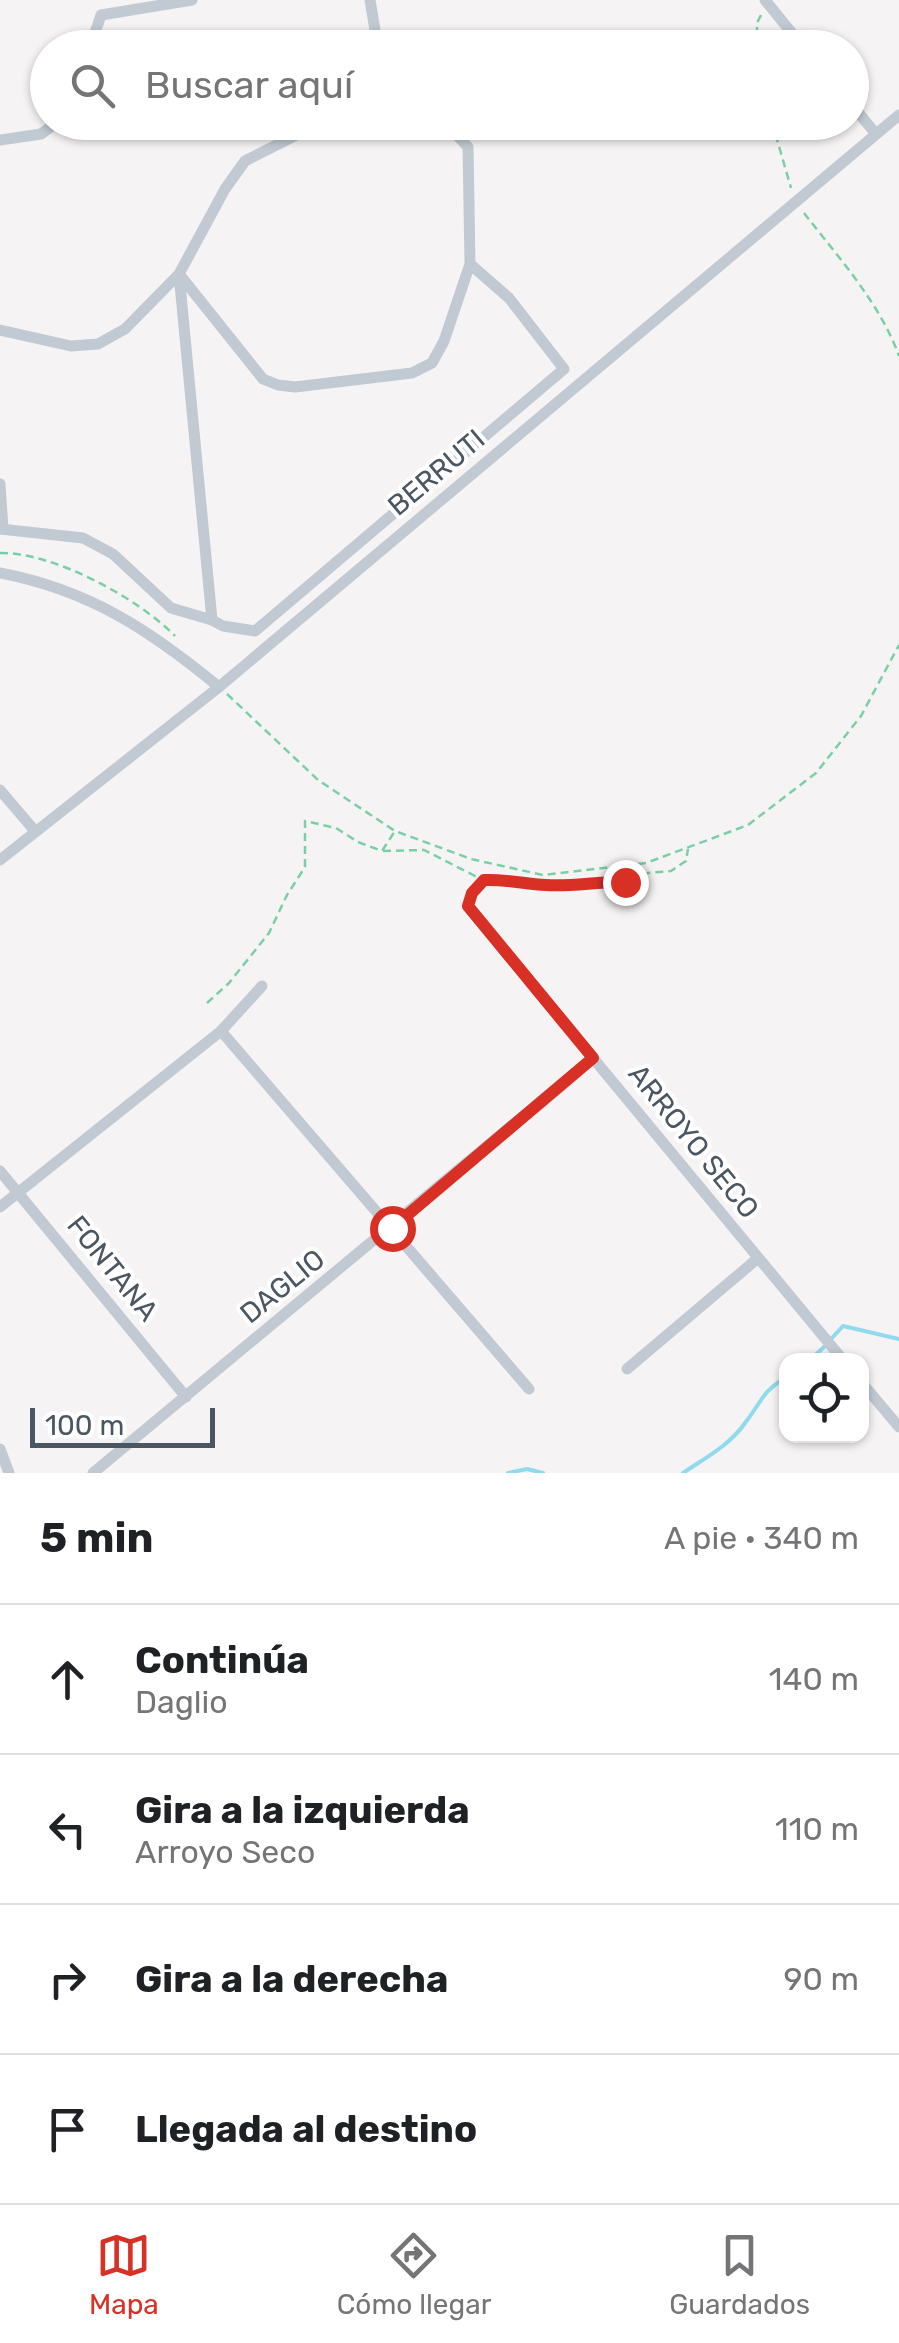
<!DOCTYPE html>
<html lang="es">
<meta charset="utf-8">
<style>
:root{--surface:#fff;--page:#f2f2f2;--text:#202124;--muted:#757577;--line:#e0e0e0;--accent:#d93025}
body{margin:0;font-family:Rubik,sans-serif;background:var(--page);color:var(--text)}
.controls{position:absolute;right:30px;bottom:30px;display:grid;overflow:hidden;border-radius:20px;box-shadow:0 2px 8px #0004}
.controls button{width:90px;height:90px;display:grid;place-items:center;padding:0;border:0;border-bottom:2px solid var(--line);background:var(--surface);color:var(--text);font:50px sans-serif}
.scale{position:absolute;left:30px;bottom:25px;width:185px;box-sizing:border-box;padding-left:10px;border:5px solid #4a5661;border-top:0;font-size:28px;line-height:35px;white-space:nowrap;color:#4a5661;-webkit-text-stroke:8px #fff;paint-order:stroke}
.stop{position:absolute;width:30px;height:30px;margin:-22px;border:8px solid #d93025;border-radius:50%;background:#fff}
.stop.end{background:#d93025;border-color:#fff;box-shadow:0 2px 10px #0008}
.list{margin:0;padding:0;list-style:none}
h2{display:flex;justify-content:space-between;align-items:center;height:130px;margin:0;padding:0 40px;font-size:42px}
h2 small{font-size:32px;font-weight:400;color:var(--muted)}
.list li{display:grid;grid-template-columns:65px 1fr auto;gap:30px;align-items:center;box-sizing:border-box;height:150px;padding:0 40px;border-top:2px solid var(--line)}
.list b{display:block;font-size:38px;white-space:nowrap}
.list p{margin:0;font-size:32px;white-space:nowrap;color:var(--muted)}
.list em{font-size:32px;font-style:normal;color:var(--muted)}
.icon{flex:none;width:55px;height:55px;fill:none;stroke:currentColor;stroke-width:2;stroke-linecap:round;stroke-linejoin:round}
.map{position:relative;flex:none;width:899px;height:1473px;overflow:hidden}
.search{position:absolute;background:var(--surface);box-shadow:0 2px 8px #0004;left:30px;right:30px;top:30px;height:110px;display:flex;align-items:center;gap:25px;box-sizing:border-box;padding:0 35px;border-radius:55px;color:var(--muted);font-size:38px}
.sheet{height:730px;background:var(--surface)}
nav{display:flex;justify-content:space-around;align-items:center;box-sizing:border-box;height:140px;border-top:2px solid var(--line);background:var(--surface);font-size:28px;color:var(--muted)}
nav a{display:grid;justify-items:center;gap:5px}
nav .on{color:var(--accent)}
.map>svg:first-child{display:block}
</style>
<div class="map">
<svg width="899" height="1473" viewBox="0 0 899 1473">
<rect width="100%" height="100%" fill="#f5f3f3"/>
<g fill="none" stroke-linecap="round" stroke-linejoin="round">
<g stroke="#90daee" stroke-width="4">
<polyline points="831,1339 843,1326 899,1339"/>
<polyline points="810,1360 825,1346"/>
<polyline points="508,1473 527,1469 543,1473"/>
<path d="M 683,1473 C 705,1458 730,1445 745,1423 C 763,1400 760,1394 786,1377"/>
</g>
<g stroke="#7ad0a6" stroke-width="2.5" stroke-dasharray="8 5" stroke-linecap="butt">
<polyline points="757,48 757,23 761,15"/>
<polyline points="772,122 791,188"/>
<path d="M 804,213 C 838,257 880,303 899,356"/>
<path d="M 0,553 C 53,552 138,598 175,636"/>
<polyline points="227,694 318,780 395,831 471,859 543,875 646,863 748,825 816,773 861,716 899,645"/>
<polyline points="383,851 424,850 483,880"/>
<polyline points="471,896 484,880 507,879 544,885 578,885 597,881 625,883 648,873 671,871 686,861 688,849"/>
<polyline points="207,1003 229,983 269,933 287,895 305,867 305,821 336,828 358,842 382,851 395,831"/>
</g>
<g stroke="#c1cad2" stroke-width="11">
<polyline points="370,0 378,48"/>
<polyline points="765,0 804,48"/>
<polyline points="90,48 101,15 192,0"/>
<polyline points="852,105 876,134"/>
<polyline points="438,122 452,130 468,147 470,264 444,341 432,363 412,373 295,387 278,385 263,379 179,274 212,620 223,626 255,631 564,369 509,298 470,264"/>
<polyline points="0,140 41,134 57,122"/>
<polyline points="0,330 71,346 98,344 125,329 179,274 225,189 245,161 322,122"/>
<polyline points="0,484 3,529"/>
<polyline points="0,529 83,538 113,554 171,608 212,620"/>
<path d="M 0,573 C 89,590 150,630 219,687"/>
<polyline points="0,790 35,831"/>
<polyline points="0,860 219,687 899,115"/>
<polyline points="468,907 843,1360"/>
<polyline points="221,1031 529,1389"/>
<polyline points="0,1171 186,1397"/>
<polyline points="0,1207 221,1031 262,986"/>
<polyline points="627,1369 757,1259"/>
<polyline points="862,1383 899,1427"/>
<polyline points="0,1449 9,1473"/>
<polyline points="93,1473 593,1058"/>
</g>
</g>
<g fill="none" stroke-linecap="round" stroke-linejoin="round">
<path stroke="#d93025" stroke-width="12" d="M 392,1228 L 593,1058 L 468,906 L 472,893 L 484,880 C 505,879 525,884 546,885 C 573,887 598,881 625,882"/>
</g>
<g text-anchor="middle" stroke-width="8" stroke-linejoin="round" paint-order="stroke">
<g font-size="28" fill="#4a5661" stroke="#fff">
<text transform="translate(436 472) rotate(-40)" y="10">BERRUTI</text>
<text transform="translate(694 1141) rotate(51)" y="10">ARROYO SECO</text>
<text transform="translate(113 1268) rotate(51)" y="10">FONTANA</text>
<text transform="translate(282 1286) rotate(-39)" y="10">DAGLIO</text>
</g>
</g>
</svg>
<div class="controls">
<button><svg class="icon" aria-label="locate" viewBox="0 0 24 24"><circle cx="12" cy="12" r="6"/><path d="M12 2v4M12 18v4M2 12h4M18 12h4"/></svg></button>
</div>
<div class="scale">100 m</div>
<div class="stop" style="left:392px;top:1228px"></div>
<div class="stop end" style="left:625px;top:882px"></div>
<div class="search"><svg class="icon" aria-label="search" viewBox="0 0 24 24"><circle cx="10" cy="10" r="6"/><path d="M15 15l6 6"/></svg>Buscar aquí</div>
</div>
<section class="sheet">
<h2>5 min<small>A pie · 340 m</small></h2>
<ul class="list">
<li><svg class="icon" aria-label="ahead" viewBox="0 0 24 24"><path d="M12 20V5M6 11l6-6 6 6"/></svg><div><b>Continúa</b><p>Daglio</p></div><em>140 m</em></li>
<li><svg class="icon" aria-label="left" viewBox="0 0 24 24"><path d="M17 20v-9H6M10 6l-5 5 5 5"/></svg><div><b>Gira a la izquierda</b><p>Arroyo Seco</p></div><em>110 m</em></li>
<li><svg class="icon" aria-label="right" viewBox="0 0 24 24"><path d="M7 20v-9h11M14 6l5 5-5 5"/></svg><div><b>Gira a la derecha</b></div><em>90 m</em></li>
<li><svg class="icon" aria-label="arrive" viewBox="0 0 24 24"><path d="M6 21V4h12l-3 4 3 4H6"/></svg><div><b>Llegada al destino</b></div></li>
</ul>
</section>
<nav>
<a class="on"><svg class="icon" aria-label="map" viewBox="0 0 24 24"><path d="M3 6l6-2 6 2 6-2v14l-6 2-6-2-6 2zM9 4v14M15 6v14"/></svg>Mapa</a>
<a><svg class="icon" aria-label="directions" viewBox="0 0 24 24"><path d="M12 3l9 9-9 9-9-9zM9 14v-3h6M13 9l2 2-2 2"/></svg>Cómo llegar</a>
<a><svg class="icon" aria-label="saved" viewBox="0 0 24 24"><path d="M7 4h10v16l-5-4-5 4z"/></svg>Guardados</a>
</nav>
